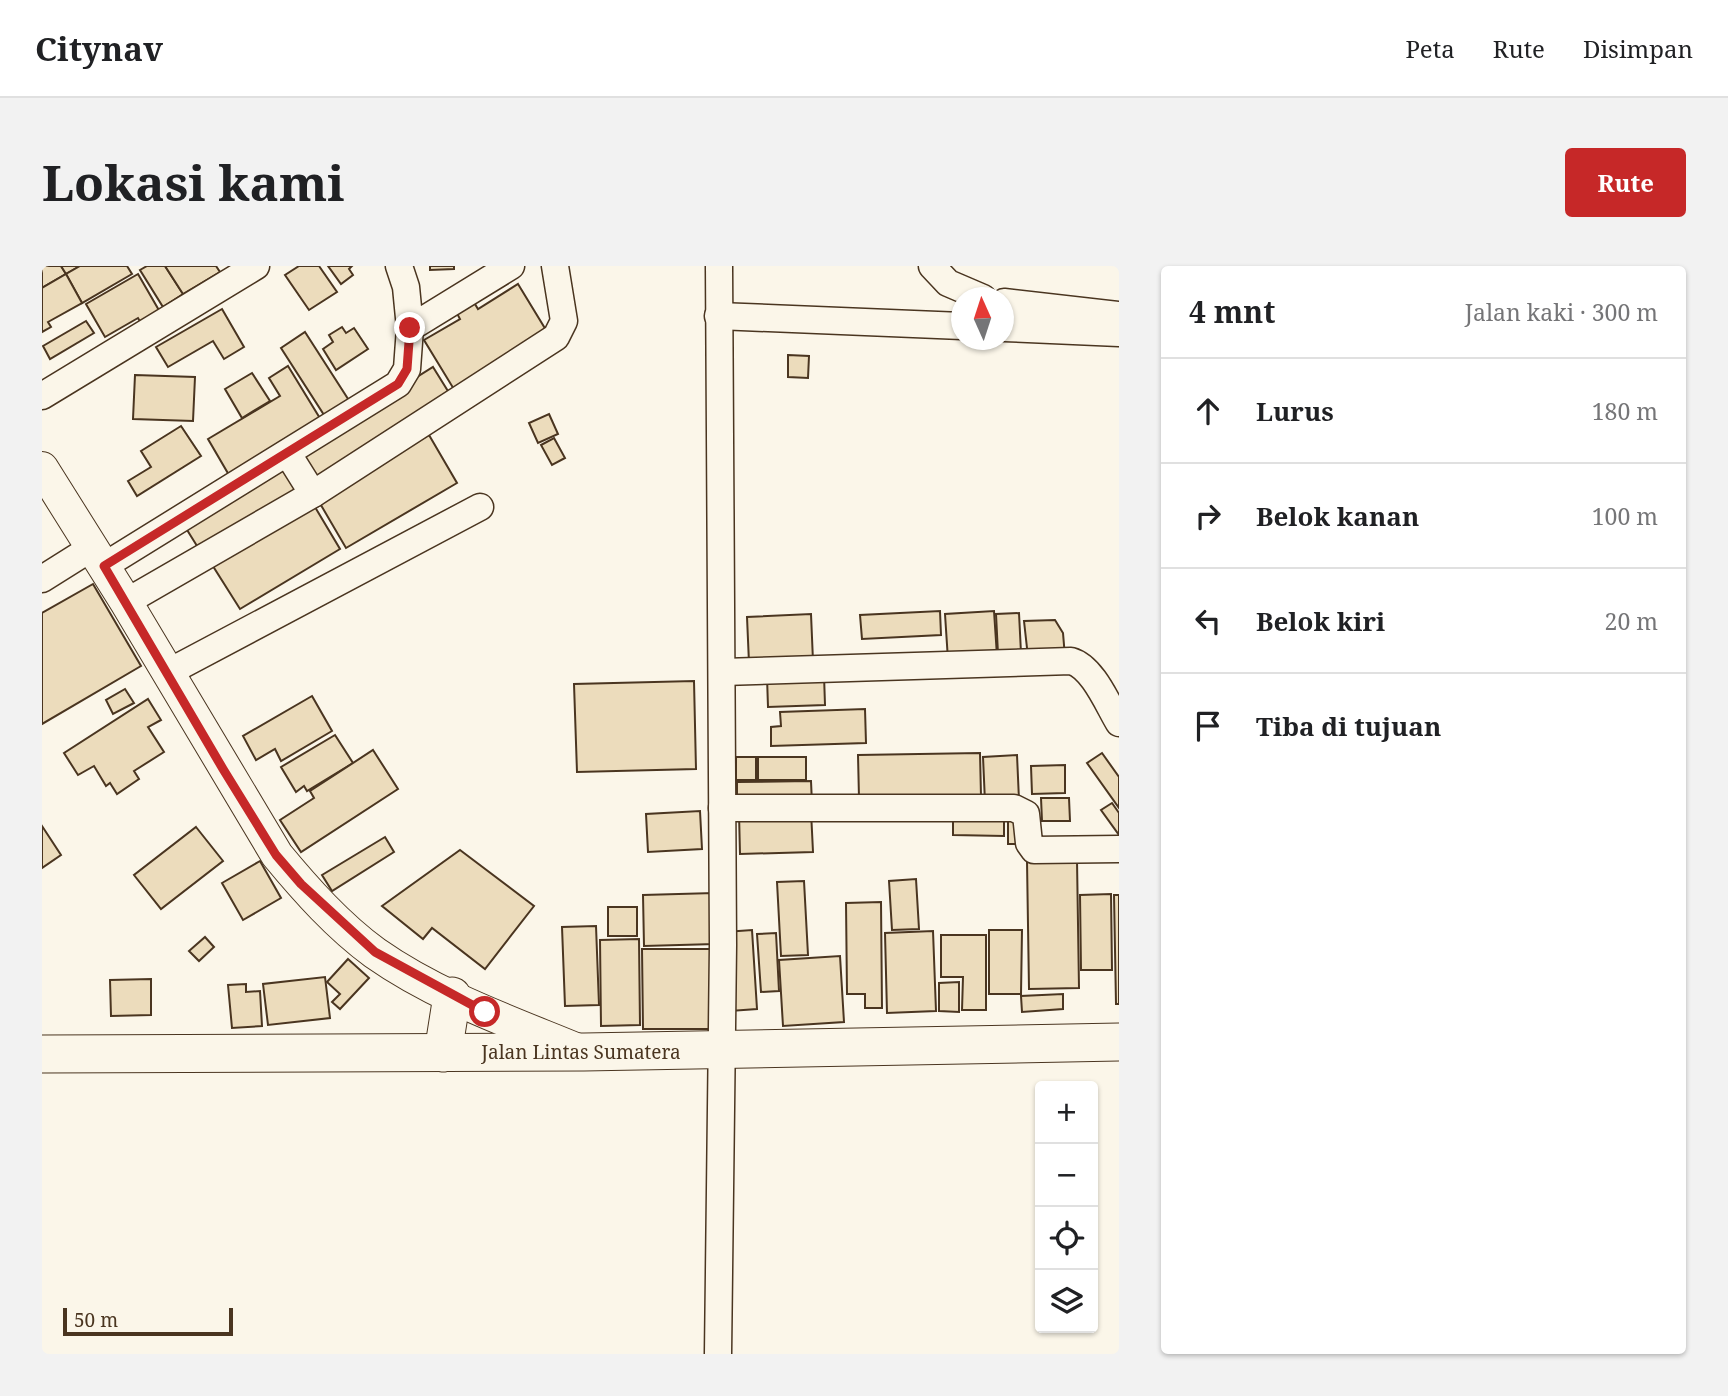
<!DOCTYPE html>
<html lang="id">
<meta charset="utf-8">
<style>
:root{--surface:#fff;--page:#f2f2f2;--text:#202124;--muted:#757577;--line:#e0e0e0;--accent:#c62828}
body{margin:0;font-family:"Noto Serif",serif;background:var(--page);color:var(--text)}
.controls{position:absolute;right:21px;bottom:21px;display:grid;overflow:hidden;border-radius:7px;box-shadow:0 2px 5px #0004}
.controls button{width:63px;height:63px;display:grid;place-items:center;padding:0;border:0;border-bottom:2px solid var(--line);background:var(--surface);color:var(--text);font:35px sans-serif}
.compass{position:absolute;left:909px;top:21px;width:63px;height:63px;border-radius:50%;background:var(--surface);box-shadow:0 2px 5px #0004;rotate:357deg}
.scale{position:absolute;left:21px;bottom:18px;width:170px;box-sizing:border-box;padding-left:7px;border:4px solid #4a3520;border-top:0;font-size:19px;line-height:24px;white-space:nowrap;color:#4a3520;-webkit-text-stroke:5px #fbf6e9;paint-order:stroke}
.stop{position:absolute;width:21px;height:21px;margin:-16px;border:5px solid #c62828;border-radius:50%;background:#fff}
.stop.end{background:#c62828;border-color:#fff;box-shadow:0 2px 7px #0008}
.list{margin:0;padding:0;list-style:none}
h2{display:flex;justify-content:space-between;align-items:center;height:91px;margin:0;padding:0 28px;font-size:30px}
h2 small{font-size:23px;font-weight:400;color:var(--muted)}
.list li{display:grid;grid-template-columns:46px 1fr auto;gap:21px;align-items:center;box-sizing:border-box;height:105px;padding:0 28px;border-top:2px solid var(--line)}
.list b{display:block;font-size:26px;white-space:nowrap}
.list em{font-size:23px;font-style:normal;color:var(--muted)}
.icon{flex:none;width:38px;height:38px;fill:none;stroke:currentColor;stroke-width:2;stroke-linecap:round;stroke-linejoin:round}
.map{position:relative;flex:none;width:1077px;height:1088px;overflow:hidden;border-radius:7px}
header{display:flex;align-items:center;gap:42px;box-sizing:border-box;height:98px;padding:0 35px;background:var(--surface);border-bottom:2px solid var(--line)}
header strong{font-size:33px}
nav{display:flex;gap:38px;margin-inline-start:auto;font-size:24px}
.intro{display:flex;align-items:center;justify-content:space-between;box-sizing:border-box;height:168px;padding:0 42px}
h1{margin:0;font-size:49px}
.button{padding:18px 32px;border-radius:7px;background:var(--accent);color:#fff;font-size:24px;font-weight:700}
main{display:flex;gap:42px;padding:0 42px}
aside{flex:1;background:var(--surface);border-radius:7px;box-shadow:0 2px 5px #0004}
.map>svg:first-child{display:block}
</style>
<header>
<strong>Citynav</strong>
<nav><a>Peta</a><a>Rute</a><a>Disimpan</a></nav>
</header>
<div class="intro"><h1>Lokasi kami</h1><a class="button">Rute</a></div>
<main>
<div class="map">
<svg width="1077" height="1088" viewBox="0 0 1077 1088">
<rect width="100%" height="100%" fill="#fbf6e9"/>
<g fill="#ecdcbc" stroke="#4a3520" stroke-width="2">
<polygon points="0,0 19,0 24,8 0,22"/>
<polygon points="19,0 38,0 24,8"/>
<polygon points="38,0 85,0 90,8 40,37 24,8"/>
<polygon points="105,0 123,0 141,28 121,41 98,4"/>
<polygon points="123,0 174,0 178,6 141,28"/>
<polygon points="257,0 277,0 295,26 267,44 243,9"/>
<polygon points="286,0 310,0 307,3 311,9 299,18"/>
<polygon points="388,0 412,0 412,3 388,4"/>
<polygon points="24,8 40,37 6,56 9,61 0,66 0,22"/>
<polygon points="96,8 122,53 103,64 96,52 63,71 44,38"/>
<polygon points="476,18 507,69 413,125 382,74 418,53 410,38 427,28 436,43"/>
<polygon points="180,43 202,81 182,93 171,75 126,101 114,81"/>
<polygon points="44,55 52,67 8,93 1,80"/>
<polygon points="300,61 304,67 312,62 326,83 294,104 281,83 291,76 287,69"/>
<polygon points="263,66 308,136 284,152 239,82"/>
<polygon points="746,89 767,90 766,112 746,111"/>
<polygon points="246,100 279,154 187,209 166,173 238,130 227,112"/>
<polygon points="391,101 409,130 269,217 251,189"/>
<polygon points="210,107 228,135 200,152 183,123"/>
<polygon points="93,109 153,111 151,155 91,153"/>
<polygon points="507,148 516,168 496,177 487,157"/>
<polygon points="139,160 159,190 95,230 86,215 109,201 99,185"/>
<polygon points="387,169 415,217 304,282 276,234"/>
<polygon points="512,172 523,192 510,199 499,179"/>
<polygon points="240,199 259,228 160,288 142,259"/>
<polygon points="270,236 298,283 198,343 169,297"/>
<polygon points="51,318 99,400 0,458 0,347"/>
<polygon points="898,345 899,369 820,373 818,349"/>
<polygon points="952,345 955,390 906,394 903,348"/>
<polygon points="977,347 979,387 956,388 954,348"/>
<polygon points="769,348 771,395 707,397 705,351"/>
<polygon points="1013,354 1021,367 1023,391 986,391 982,355"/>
<polygon points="782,409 783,439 726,441 725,411"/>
<polygon points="652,415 654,503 535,506 532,418"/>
<polygon points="83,423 92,437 71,448 64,434"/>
<polygon points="270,430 290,465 239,495 233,483 214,494 201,470"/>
<polygon points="106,433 119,454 106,461 122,486 92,505 97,513 75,528 68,517 64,520 52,500 36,509 22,487"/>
<polygon points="823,443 824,477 729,480 729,461 739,460 738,446"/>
<polygon points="293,469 311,497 265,525 262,520 254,526 239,501"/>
<polygon points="331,484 356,523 259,586 238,554 272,532 268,525"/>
<polygon points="938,487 939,530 817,532 816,489"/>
<polygon points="1060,487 1077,511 1077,542 1045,497"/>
<polygon points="975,489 977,534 943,536 941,491"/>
<rect x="694" y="491" width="20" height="23"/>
<rect x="716" y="491" width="48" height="23"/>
<polygon points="1023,499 1023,527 990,528 989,500"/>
<polygon points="769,515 770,538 695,539 695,516"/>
<polygon points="999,532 1027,532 1028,555 1000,555"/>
<polygon points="1070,537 1077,547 1077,569 1059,544"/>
<polygon points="658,545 660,583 606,586 604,548"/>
<polygon points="769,545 771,586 698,588 697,547"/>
<polygon points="911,546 962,546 962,570 911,569"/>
<polygon points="982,546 983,578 966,578 966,547"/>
<polygon points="0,560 19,589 0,602"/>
<polygon points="154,561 181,595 119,643 92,609"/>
<polygon points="343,571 352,586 290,625 280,609"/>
<polygon points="418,584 492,640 443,703 390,662 381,673 340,640"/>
<polygon points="1035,594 1037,722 987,723 985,595"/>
<polygon points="218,595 239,632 201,654 180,617"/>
<polygon points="874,613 877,663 850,664 847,615"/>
<polygon points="762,615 766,689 739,690 735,616"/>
<polygon points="672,627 673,678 602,680 601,629"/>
<polygon points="1069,628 1070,704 1039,704 1038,629"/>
<polygon points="1072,629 1077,629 1077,738 1074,738"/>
<polygon points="839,636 840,742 823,742 823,728 805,728 804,637"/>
<rect x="566" y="641" width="29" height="29"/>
<polygon points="554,660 557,739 523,740 520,661"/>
<polygon points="710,664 715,743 688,745 683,666"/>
<polygon points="947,664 980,664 979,728 947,728"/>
<polygon points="891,665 894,745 845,747 843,667"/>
<polygon points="734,667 737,725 719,726 715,668"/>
<polygon points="899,669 944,669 944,744 920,744 921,711 899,711"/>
<polygon points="163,671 172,681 157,695 147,685"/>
<polygon points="597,673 598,759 559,760 558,674"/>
<polygon points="600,683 674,683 674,763 601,763"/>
<polygon points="798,690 802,756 741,760 737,694"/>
<polygon points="306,693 327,712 298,743 290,736 298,728 285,716"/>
<polygon points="283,711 288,752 226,759 221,718"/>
<polygon points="109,713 109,749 69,750 68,714"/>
<polygon points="917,716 917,746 897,745 897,717"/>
<polygon points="204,718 204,726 218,725 220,760 190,762 186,719"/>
<polygon points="1021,728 1021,743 980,746 979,730"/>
</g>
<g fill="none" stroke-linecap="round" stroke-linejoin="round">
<defs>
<g id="minor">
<polyline points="357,0 364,21 368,62"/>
<polyline points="890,0 906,17 941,32"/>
<polyline points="962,36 1077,49"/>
<polyline points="676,50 920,60"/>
<polyline points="962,62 1077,67"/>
<polyline points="0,130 214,0"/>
<polyline points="246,188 271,228"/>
<polyline points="62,300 356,118 365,103 368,62 469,0"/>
<polyline points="0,313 51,281"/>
<polyline points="84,336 271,228 514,71 522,55 513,0"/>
<path d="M 681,406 L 1029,395 C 1051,401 1066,439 1077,457"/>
<polyline points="125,407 438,241"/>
<polyline points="680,542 972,542 984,548 987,577 992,584 1077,583"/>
<polyline points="676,1088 681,679 677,0"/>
</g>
<path id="major" d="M 0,202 L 84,336 L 235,589 C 264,624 296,660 333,687 C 394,730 468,756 536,784"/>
<g id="highway">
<polyline points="401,787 410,730"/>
<polyline points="0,788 542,786 1077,776"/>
</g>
</defs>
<use href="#minor" stroke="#4a3520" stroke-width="29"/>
<use href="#major" stroke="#4a3520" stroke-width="34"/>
<use href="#highway" stroke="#4a3520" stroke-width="39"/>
<use href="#minor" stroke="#fbf6e9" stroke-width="26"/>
<use href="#major" stroke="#fbf6e9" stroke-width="32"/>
<use href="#highway" stroke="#fbf6e9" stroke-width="37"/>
</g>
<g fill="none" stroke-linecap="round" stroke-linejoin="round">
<polyline stroke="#c62828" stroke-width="9" points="368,62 365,103 356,118 62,300 181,503 234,589 259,618 333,686 443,746"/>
</g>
<g text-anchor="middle" stroke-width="5" stroke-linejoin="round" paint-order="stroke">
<g font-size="19" fill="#4a3520" stroke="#fbf6e9">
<text x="539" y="793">Jalan Lintas Sumatera</text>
</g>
</g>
</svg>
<div class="controls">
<button>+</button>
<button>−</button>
<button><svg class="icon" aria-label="locate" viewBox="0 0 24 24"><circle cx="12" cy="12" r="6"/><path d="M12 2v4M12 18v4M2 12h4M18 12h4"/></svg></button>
<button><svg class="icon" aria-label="layers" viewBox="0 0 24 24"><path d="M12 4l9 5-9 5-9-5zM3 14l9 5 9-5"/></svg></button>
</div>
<svg class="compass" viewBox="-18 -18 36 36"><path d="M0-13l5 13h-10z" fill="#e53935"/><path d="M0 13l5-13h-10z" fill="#757577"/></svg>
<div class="scale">50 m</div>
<div class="stop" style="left:443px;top:746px"></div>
<div class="stop end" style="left:368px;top:62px"></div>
</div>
<aside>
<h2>4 mnt<small>Jalan kaki · 300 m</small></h2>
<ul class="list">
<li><svg class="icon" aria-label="ahead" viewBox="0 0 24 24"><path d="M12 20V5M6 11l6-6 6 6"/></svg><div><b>Lurus</b></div><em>180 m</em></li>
<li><svg class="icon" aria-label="right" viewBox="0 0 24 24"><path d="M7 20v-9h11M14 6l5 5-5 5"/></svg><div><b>Belok kanan</b></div><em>100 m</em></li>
<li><svg class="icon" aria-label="left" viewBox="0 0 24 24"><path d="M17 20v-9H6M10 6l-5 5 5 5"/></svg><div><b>Belok kiri</b></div><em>20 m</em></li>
<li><svg class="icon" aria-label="arrive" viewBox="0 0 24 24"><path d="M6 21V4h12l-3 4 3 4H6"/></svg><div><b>Tiba di tujuan</b></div></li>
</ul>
</aside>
</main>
